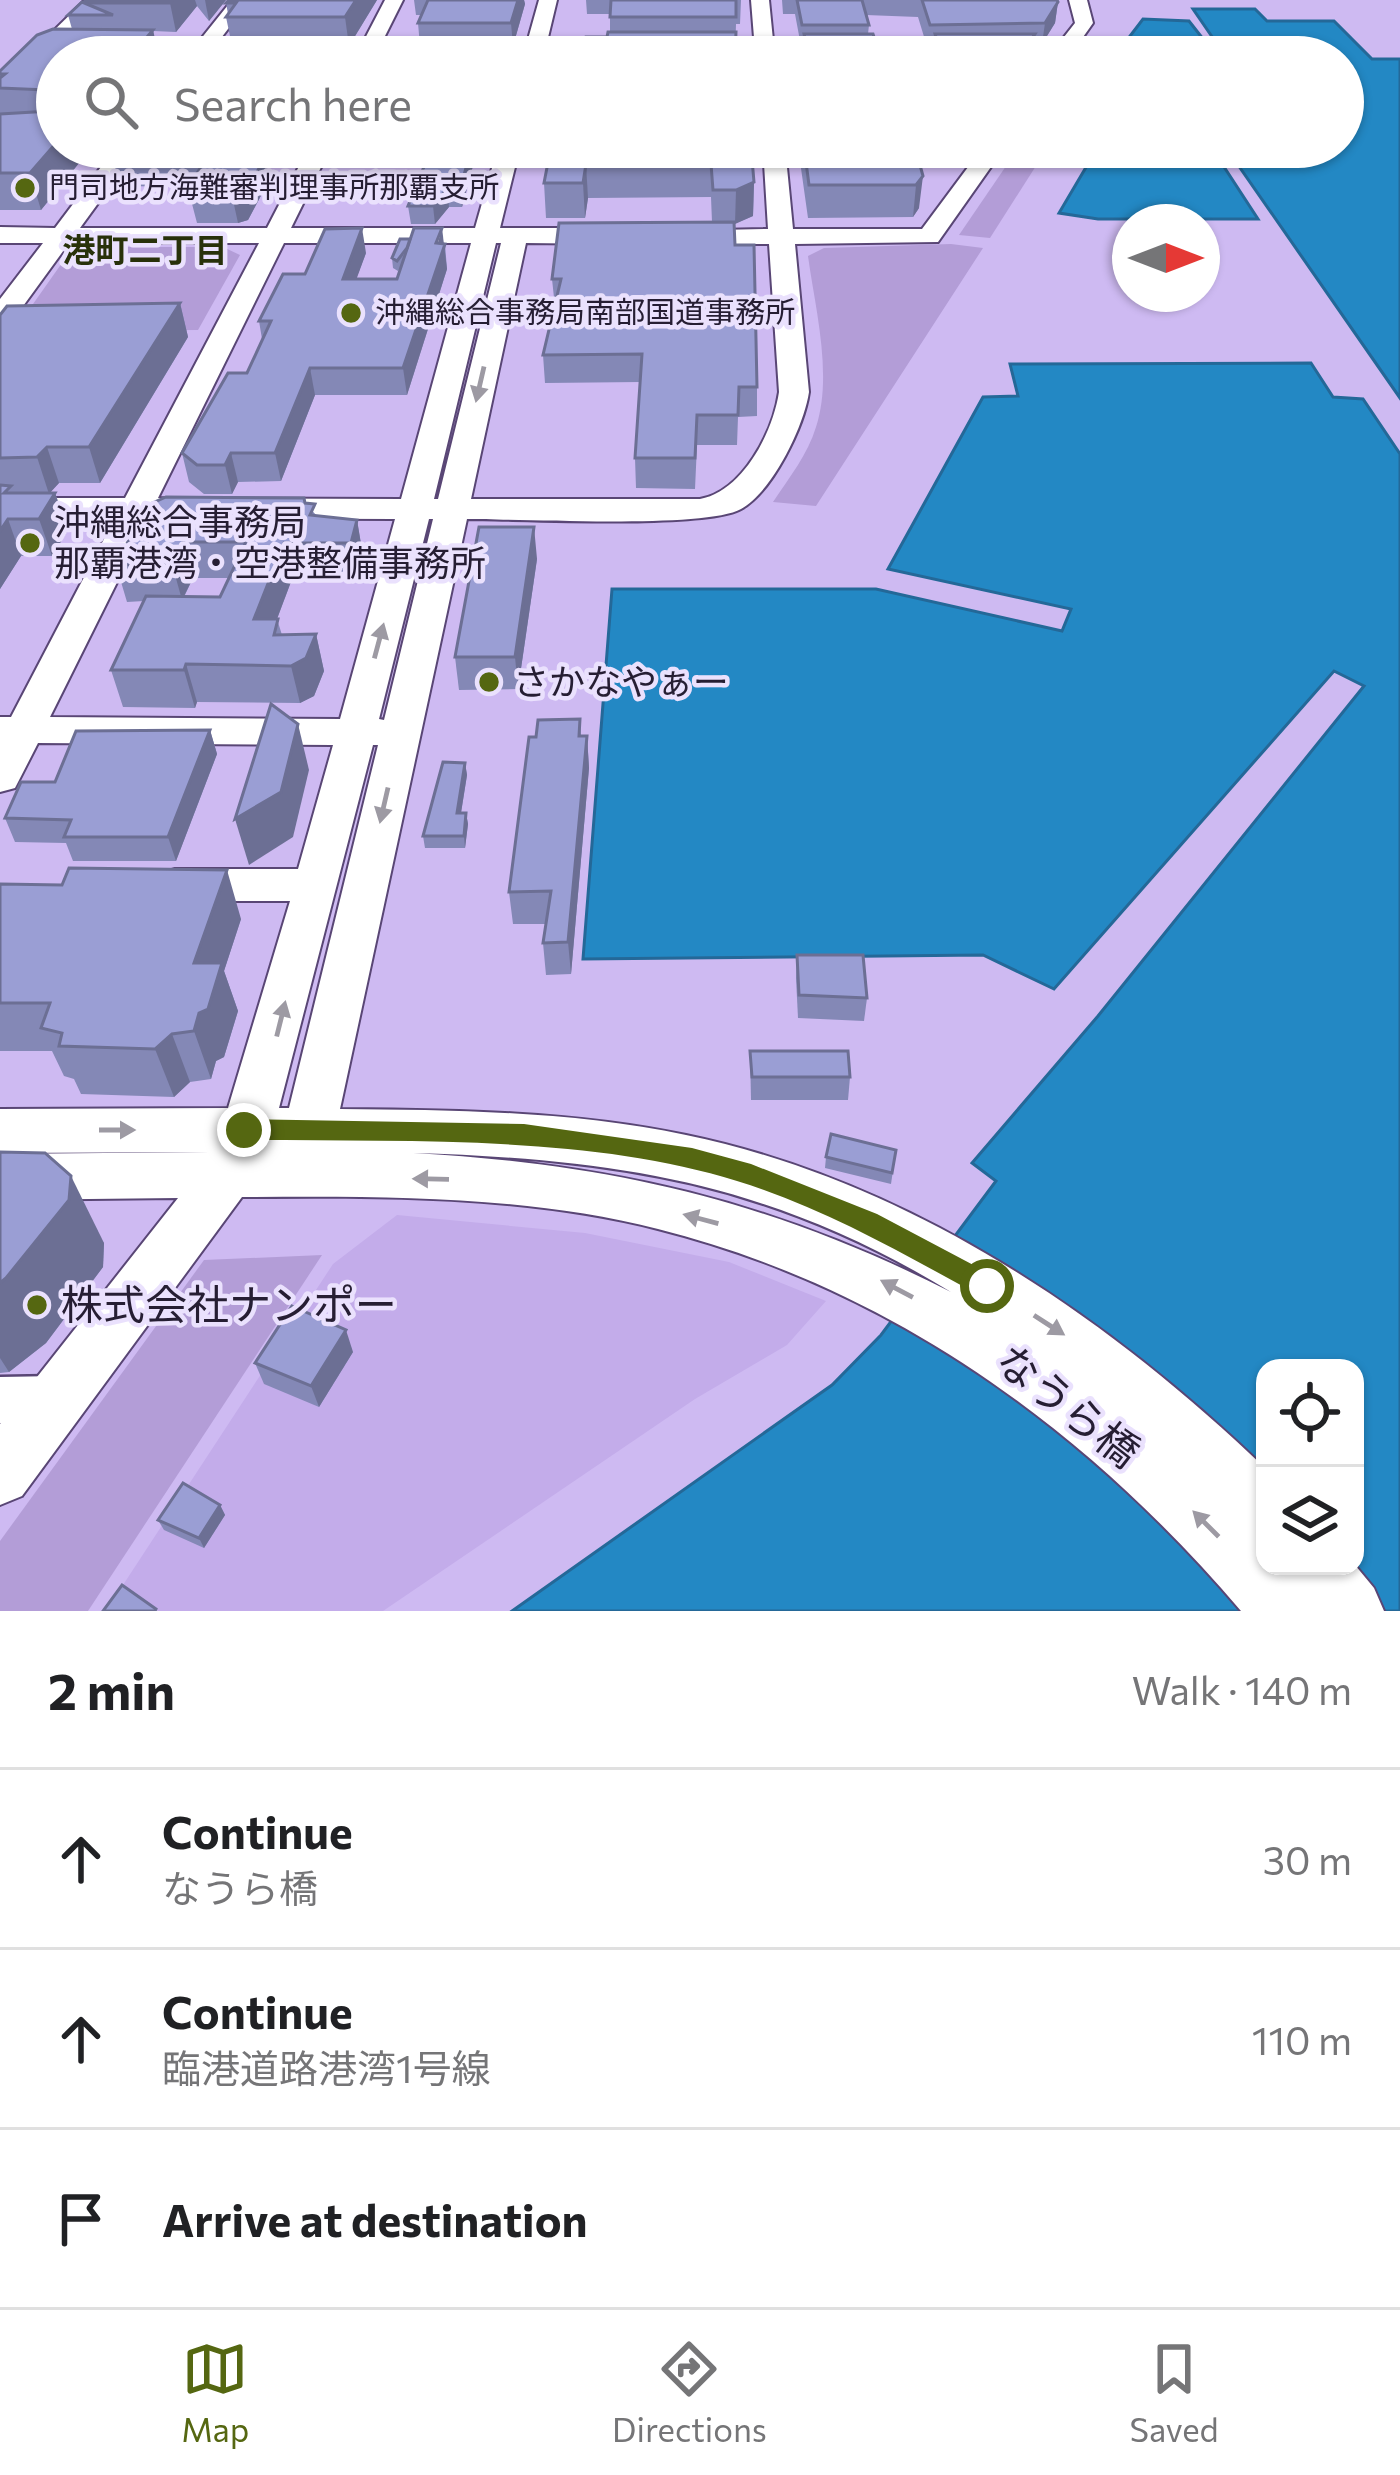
<!DOCTYPE html>
<meta charset="utf-8">
<style>
:root{--surface:#fff;--page:#f2f2f2;--text:#202124;--muted:#757577;--line:#e0e0e0;--accent:#556711}
body{margin:0;font-family:Commissioner,"Noto Sans JP",sans-serif;background:var(--page);color:var(--text)}
.controls{position:absolute;right:36px;bottom:36px;display:grid;overflow:hidden;border-radius:24px;box-shadow:0 3px 9px #0004}
.controls button{width:108px;height:108px;display:grid;place-items:center;padding:0;border:0;border-bottom:3px solid var(--line);background:var(--surface);color:var(--text);font:60px sans-serif}
.compass{position:absolute;left:1112px;top:204px;width:108px;height:108px;border-radius:50%;background:var(--surface);box-shadow:0 3px 9px #0004;rotate:90deg}
.stop{position:absolute;width:36px;height:36px;margin:-27px;border:9px solid #556711;border-radius:50%;background:#fff}
.stop.end{background:#556711;border-color:#fff;box-shadow:0 3px 12px #0008}
.list{margin:0;padding:0;list-style:none}
h2{display:flex;justify-content:space-between;align-items:center;height:156px;margin:0;padding:0 48px;font-size:51px}
h2 small{font-size:39px;font-weight:400;color:var(--muted)}
.list li{display:grid;grid-template-columns:78px 1fr auto;gap:36px;align-items:center;box-sizing:border-box;height:180px;padding:0 48px;border-top:3px solid var(--line)}
.list b{display:block;font-size:45px;white-space:nowrap}
.list p{margin:0;font-size:39px;white-space:nowrap;color:var(--muted)}
.list em{font-size:39px;font-style:normal;color:var(--muted)}
.icon{flex:none;width:66px;height:66px;fill:none;stroke:currentColor;stroke-width:2;stroke-linecap:round;stroke-linejoin:round}
.map{position:relative;flex:none;width:1400px;height:1611px;overflow:hidden}
.search{position:absolute;background:var(--surface);box-shadow:0 3px 9px #0004;left:36px;right:36px;top:36px;height:132px;display:flex;align-items:center;gap:30px;box-sizing:border-box;padding:0 42px;border-radius:66px;color:var(--muted);font-size:45px}
.sheet{height:696px;background:var(--surface)}
nav{display:flex;justify-content:space-around;align-items:center;box-sizing:border-box;height:168px;border-top:3px solid var(--line);background:var(--surface);font-size:33px;color:var(--muted)}
nav a{display:grid;justify-items:center;gap:6px}
nav .on{color:var(--accent)}
.map>svg:first-child{display:block}
</style>
<div class="map">
<svg width="1400" height="1611" viewBox="0 0 1400 1611">
<rect width="100%" height="100%" fill="#cebaf2"/>
<polygon fill="#c3acea" points="397,1215 585,1233 729,1262 826,1301 787,1345 695,1399 383,1611 106,1611 333,1264"/>
<g fill="#b39dd7">
<polygon points="1019,147 1048,147 990,238 959,235"/>
<path d="M 951,244 L 983,248 L 816,506 L 773,502 C 789,478 808,454 816,427 C 833,375 815,308 808,256 L 824,248 Z"/>
<polygon points="87,247 223,247 240,255 198,330 14,331 69,253"/>
<polygon points="322,1255 88,1611 0,1611 0,1541 204,1260"/>
</g>
<g fill="#2388c4" stroke="#246898" stroke-width="3" fill-rule="evenodd">
<polygon points="1193,9 1255,9 1267,21 1334,21 1372,59 1400,59 1400,398 1229,152 1215,153 1258,219 1098,219 1059,213 1095,152 1066,147 1343,147 1343,57 1114,57 1143,19 1189,21 1207,44 1217,44"/>
<path d="M 1311,363 L 1333,397 L 1363,399 L 1400,454 L 1400,1611 L 512,1611 L 832,1385 L 881,1335 L 996,1181 L 972,1163 L 1098,1016 L 1364,686 L 1334,671 L 1054,989 L 983,955 L 583,959 L 612,589 L 876,589 L 1062,631 L 1071,609 L 888,569 L 983,397 L 1018,396 L 1010,364 ZM 1265,1368 L 1355,1368 L 1355,1566 L 1265,1566 Z"/>
</g>
<g fill="none" stroke-linecap="round" stroke-linejoin="round">
<defs>
<polygon id="minor" points="57,1376 74,1383 80,1399 74,1415 57,1422 0,1423 0,1377"/>
<g id="tertiary">
<polygon points="85,0 104,0 7,99 0,101 0,83"/>
<polygon points="232,0 250,0 212,50 359,50 385,0 403,0 378,50 525,50 539,0 557,0 545,50 755,50 751,0 769,0 774,50 859,50 869,56 95,56 105,50 192,50"/>
<polygon points="1069,0 1087,0 1093,23 1069,57 965,56 975,50 1053,51 1075,23"/>
<path d="M 116,147 L 139,147 L 80,228 L 267,228 L 309,147 L 331,147 L 291,228 L 475,228 L 498,147 L 520,147 L 500,228 L 611,228 L 624,236 L 611,244 L 526,243 L 471,499 L 700,499 C 743,491 773,432 779,392 L 769,244 L 679,244 L 670,241 L 666,236 L 670,231 L 768,229 L 763,147 L 785,147 L 793,229 L 922,229 L 983,147 L 1005,147 L 938,242 L 795,244 L 809,392 C 804,426 773,491 741,509 C 706,529 519,519 467,519 L 340,1109 C 456,1110 573,1111 686,1135 C 908,1181 1104,1314 1265,1468 L 1265,1566 L 1355,1565 L 1374,1588 L 1384,1611 L 1241,1611 C 1086,1429 892,1288 658,1229 C 524,1195 379,1196 242,1197 L 22,1496 L 0,1505 L 0,1424 L 178,1198 L 0,1200 L 0,1154 L 210,1152 L 0,1153 L 0,1109 L 228,1108 L 290,901 L 175,901 L 159,896 L 153,885 L 159,874 L 175,869 L 298,869 L 333,745 L 38,743 L 15,788 L 0,792 L 0,717 L 11,717 L 115,518 L 0,518 L 0,498 L 125,498 L 259,243 L 69,243 L 10,324 L 0,326 L 0,299 L 43,243 L 0,243 L 0,227 L 55,228 ZM 284,243 L 471,243 L 401,499 L 158,498 ZM 496,243 L 501,243 L 438,499 L 434,499 ZM 149,518 L 395,519 L 340,719 L 50,717 ZM 429,519 L 433,519 L 384,720 L 379,719 ZM 373,745 L 378,745 L 289,1108 L 279,1108 ZM 413,1153 C 619,1159 772,1183 951,1292 C 771,1201 613,1164 413,1153 Z"/>
</g>
</defs>
<use href="#minor" stroke="#594675" stroke-width="5"/>
<use href="#tertiary" stroke="#594675" stroke-width="4"/>
<use href="#minor" fill="#fff" fill-rule="evenodd"/>
<use href="#tertiary" fill="#fff" fill-rule="evenodd"/>
</g>
<g fill="#8488b6" fill-rule="evenodd">
<polygon points="86,0 226,0 209,21 197,6 176,32 153,31 159,57 57,57 57,147 92,147 41,210 0,210 0,71 72,29 68,15"/>
<polygon points="377,0 349,46 231,41 226,17 228,14 226,3"/>
<polygon points="414,0 524,0 525,4 513,46 495,46 496,57 383,57 420,46 418,23 421,15 416,15"/>
<polygon points="586,0 741,0 740,24 736,24 735,57 607,37 610,32 610,14 587,14"/>
<path d="M 782,0 L 1057,0 L 1058,2 L 1055,23 L 1042,44 L 1033,44 L 1032,57 L 800,57 L 801,46 L 795,14 L 783,14 ZM 866,15 L 918,17 L 925,40 L 875,40 L 868,34 L 869,25 Z"/>
<polygon points="126,147 263,176 265,188 248,220 238,223 197,223 191,200 197,187 120,186 114,163"/>
<polygon points="478,147 462,207 449,207 435,224 411,224 408,206"/>
<polygon points="551,147 751,147 754,182 753,216 734,224 735,245 757,387 757,416 738,417 737,445 697,445 695,489 636,488 635,458 640,382 545,383 543,355 555,307 552,279 712,222 711,197 588,198 585,218 546,218 544,183"/>
<polygon points="798,147 957,147 957,150 916,150 919,208 913,217 808,218"/>
<polygon points="445,244 447,269 407,395 315,395 281,481 238,482 232,494 204,494 189,482 182,453 247,373 262,339 259,321 305,274 366,253 356,279 397,279 400,268 398,271 393,268 392,258"/>
<polygon points="180,303 188,337 100,483 59,483 49,493 55,493 68,530 52,556 21,556 0,589 0,315"/>
<path d="M 305,503 L 317,516 L 357,520 L 363,556 L 357,579 L 292,579 L 277,619 L 282,635 L 316,634 L 324,671 L 314,696 L 300,703 L 197,702 L 195,708 L 123,707 L 111,670 L 144,601 L 127,602 L 116,565 L 146,506 ZM 193,578 L 229,578 L 220,597 L 184,597 Z"/>
<polygon points="537,559 518,689 459,690 455,657"/>
<polygon points="580,719 581,736 587,736 589,768 571,974 546,975 543,943 546,924 513,924 509,892 536,737"/>
<polygon points="210,730 217,754 176,861 73,861 66,843 15,842 5,818 55,782"/>
<polygon points="465,763 467,775 461,813 466,813 468,824 465,848 425,848 423,836"/>
<polygon points="0,884 241,919 224,971 238,1011 224,1057 216,1061 211,1079 190,1082 174,1097 81,1094 74,1079 64,1076 52,1051 0,1051"/>
<polygon points="797,955 867,998 864,1021 798,1018 796,978"/>
<polygon points="750,1051 850,1077 848,1100 751,1100"/>
<polygon points="896,1150 891,1184 825,1168 826,1157"/>
<polygon points="0,1152 104,1243 103,1267 46,1343 9,1372 0,1373"/>
<polygon points="353,1352 319,1407 264,1384 255,1363"/>
<polygon points="220,1505 225,1515 204,1548 164,1530 158,1520"/>
</g>
<g fill="#6c6f94">
<polygon points="173,0 195,0 197,6 176,32 170,3"/>
<polygon points="205,0 226,0 209,21"/>
<polygon points="356,0 377,0 349,46 345,17"/>
<polygon points="518,0 524,0 525,4 513,46 511,23"/>
<polygon points="1058,2 1055,23 1042,44 1045,23"/>
<polygon points="153,30 159,57 130,57"/>
<polygon points="1035,34 1032,57 1019,57"/>
<polygon points="338,41 340,57 329,57"/>
<polygon points="57,142 57,147 92,147 41,210 30,173"/>
<polygon points="263,147 280,147 263,176 265,188 248,220 238,223 233,200"/>
<polygon points="472,147 478,147 462,207 460,189"/>
<polygon points="586,164 588,198 585,218 583,183"/>
<polygon points="923,176 919,208 913,217 916,185"/>
<polygon points="754,182 753,216 735,224 736,190"/>
<polygon points="447,189 449,207 435,224 433,206"/>
<polygon points="362,228 366,253 347,305 343,279"/>
<polygon points="442,228 447,269 407,395 403,368"/>
<polygon points="180,303 188,337 100,483 89,447"/>
<polygon points="310,368 315,395 281,481 275,453"/>
<polygon points="47,447 59,483 49,494 37,457"/>
<polygon points="231,453 238,482 232,494 225,465"/>
<polygon points="55,493 68,530 52,556 39,519"/>
<polygon points="8,519 21,556 0,589 0,531"/>
<polygon points="357,520 363,556 357,579 351,543"/>
<polygon points="534,527 537,559 518,689 515,657"/>
<polygon points="183,542 193,578 182,600 172,564"/>
<polygon points="284,543 292,579 263,656 254,619"/>
<polygon points="316,634 324,671 314,696 300,703 291,666"/>
<polygon points="186,664 197,702 195,708 184,670"/>
<polygon points="298,724 309,770 293,837 249,865 235,819"/>
<polygon points="210,730 217,754 176,861 168,837"/>
<polygon points="587,736 589,768 571,974 568,942"/>
<polygon points="465,763 467,775 459,825 457,813"/>
<polygon points="466,813 468,824 465,848 464,836"/>
<polygon points="227,870 241,919 224,971 238,1011 224,1057 216,1061 211,1079 194,1031 194,963"/>
<polygon points="172,1034 190,1082 174,1097 155,1049"/>
<polygon points="71,1176 104,1243 103,1267 46,1343 9,1372 0,1358 0,1283"/>
<polygon points="346,1330 353,1352 319,1407 311,1386"/>
<polygon points="220,1505 225,1515 204,1548 199,1538"/>
</g>
<g fill="#9a9ed4" stroke="#6c6f94" stroke-width="3">
<polygon points="86,0 173,0 170,3 83,3"/>
<polygon points="229,0 356,0 345,17 226,17 236,3 226,3"/>
<polygon points="428,0 518,0 511,23 418,23"/>
<polygon points="611,0 736,0 736,17 610,17"/>
<polygon points="797,0 862,0 869,25 802,25"/>
<polygon points="922,0 1057,0 1058,2 1045,23 930,25"/>
<polygon points="82,2 113,15 68,15"/>
<polygon points="53,29 153,30 130,57 57,57 57,142 30,173 0,173 0,114 50,111 52,94 47,90 0,88 0,78 5,74 0,74 0,71 37,35"/>
<polygon points="608,32 736,32 735,57 582,57 586,37 607,37"/>
<polygon points="804,34 873,34 875,40 937,40 935,34 1035,34 1019,57 802,57 801,46 806,42"/>
<polygon points="217,41 338,41 329,57 206,57"/>
<polygon points="495,43 491,54 471,53 469,57 383,57 388,46"/>
<polygon points="126,147 263,147 252,165 261,165 243,196 233,200 191,200 205,176 195,176 203,164 114,163"/>
<polygon points="432,147 472,147 460,189 447,189 433,206 408,206"/>
<polygon points="551,147 751,147 754,182 736,190 713,190 711,164 586,164 583,183 544,183"/>
<polygon points="804,147 915,147 923,176 916,185 809,185"/>
<polygon points="734,222 735,245 754,245 757,387 739,387 738,415 697,415 695,458 635,458 642,354 543,355 561,279 552,279 559,223"/>
<polygon points="362,228 343,279 397,279 414,228 442,228 436,243 445,244 403,368 310,368 275,453 231,453 225,465 197,465 182,453 228,373 247,373 271,321 259,321 283,274 305,274 325,229"/>
<polygon points="400,239 410,239 407,248 397,261 392,258"/>
<polygon points="180,303 89,447 47,447 37,457 0,458 0,315 7,306"/>
<polygon points="0,485 11,486 4,493 55,493 39,519 8,519 0,531"/>
<polygon points="166,497 304,498 305,503 315,504 310,515 357,520 351,543 284,543 254,619 278,619 274,635 316,634 306,658 291,666 186,664 184,670 111,670 146,596 220,597 246,542 183,542 172,564 116,565 146,506"/>
<polygon points="479,527 534,527 515,657 455,657"/>
<polygon points="271,704 298,724 281,792 235,819"/>
<polygon points="580,719 579,736 587,736 568,942 543,943 551,891 509,892 529,737 536,737 538,720"/>
<polygon points="210,730 168,837 64,837 71,820 5,818 21,782 55,782 76,731"/>
<polygon points="443,762 465,763 457,813 466,813 464,836 423,836"/>
<polygon points="69,868 227,870 194,963 222,963 208,1009 199,1013 194,1031 172,1034 155,1049 59,1046 62,1033 41,1028 50,1003 0,1003 0,884 62,885"/>
<polygon points="797,955 863,955 867,998 799,995"/>
<polygon points="750,1051 848,1051 850,1077 752,1077"/>
<polygon points="831,1134 896,1150 892,1173 826,1157"/>
<polygon points="0,1152 45,1153 71,1176 69,1200 6,1278 0,1283"/>
<polygon points="292,1306 346,1330 311,1386 255,1363"/>
<polygon points="183,1483 220,1505 199,1538 158,1520"/>
<polygon points="122,1585 156,1609 155,1611 103,1611"/>
</g>
<defs><path id="oneway-solid" d="M-6-.8H1V-3.2L6.5 0L1 3.2V.8H-6Z" transform="scale(3)"/></defs>
<g fill="#9d9aa3">
<use href="#oneway-solid" transform="translate(480 384) rotate(103)"/>
<use href="#oneway-solid" transform="translate(379 641) rotate(-75)"/>
<use href="#oneway-solid" transform="translate(384 805) rotate(103)"/>
<use href="#oneway-solid" transform="translate(281 1019) rotate(-76)"/>
<use href="#oneway-solid" transform="translate(117 1130)"/>
<use href="#oneway-solid" transform="translate(431 1179) rotate(-179)"/>
<use href="#oneway-solid" transform="translate(701 1219) rotate(-165)"/>
<use href="#oneway-solid" transform="translate(897 1289) rotate(-152)"/>
<use href="#oneway-solid" transform="translate(1049 1325) rotate(33)"/>
<use href="#oneway-solid" transform="translate(1206 1524) rotate(-135)"/>
</g>
<path fill="#556711" d="M 244,1119 L 524,1124 L 692,1148 L 751,1164 L 877,1214 L 996,1277 L 1000,1286 L 996,1294 L 977,1294 C 900,1252 822,1207 737,1181 C 589,1134 400,1142 244,1140 L 233,1130 Z"/>
<g fill="#556711" stroke="#eae1fd" stroke-width="4.5">
<circle cx="25" cy="188" r="12"/>
<circle cx="351" cy="313" r="12"/>
<circle cx="30" cy="543" r="12"/>
<circle cx="489" cy="682" r="12"/>
<circle cx="37" cy="1305" r="12"/>
</g>
<g text-anchor="middle" stroke-width="9" stroke-linejoin="round" paint-order="stroke">
<g font-size="30" fill="#261e33" stroke="#eae1fd" text-anchor="start">
<text x="49" y="198">門司地方海難審判理事所那覇支所</text>
<text x="375" y="323">沖縄総合事務局南部国道事務所</text>
</g>
<g font-size="33" font-weight="bold" fill="#28310a" stroke="#eae1fd">
<text x="145" y="262">港町二丁目</text>
</g>
<g font-size="36" fill="#261e33" stroke="#eae1fd" text-anchor="start">
<text x="54" y="535">沖縄総合事務局<tspan x="54" dy="41">那覇港湾・空港整備事務所</tspan></text>
<text x="513" y="695">さかなやぁー</text>
</g>
<g font-size="42" fill="#261e33" stroke="#eae1fd" text-anchor="start">
<text x="61" y="1320">株式会社ナンポー</text>
</g>
<g font-size="42" fill="#261e33" stroke="#eae1fd">
<text transform="translate(1068 1406) rotate(38)" y="15">なうら橋</text>
</g>
</g>
</svg>
<div class="controls">
<button><svg class="icon" aria-label="locate" viewBox="0 0 24 24"><circle cx="12" cy="12" r="6"/><path d="M12 2v4M12 18v4M2 12h4M18 12h4"/></svg></button>
<button><svg class="icon" aria-label="layers" viewBox="0 0 24 24"><path d="M12 4l9 5-9 5-9-5zM3 14l9 5 9-5"/></svg></button>
</div>
<svg class="compass" viewBox="-18 -18 36 36"><path d="M0-13l5 13h-10z" fill="#e53935"/><path d="M0 13l5-13h-10z" fill="#757577"/></svg>
<div class="stop" style="left:987px;top:1286px"></div>
<div class="stop end" style="left:244px;top:1130px"></div>
<div class="search"><svg class="icon" aria-label="search" viewBox="0 0 24 24"><circle cx="10" cy="10" r="6"/><path d="M15 15l6 6"/></svg>Search here</div>
</div>
<section class="sheet">
<h2>2 min<small>Walk · 140 m</small></h2>
<ul class="list">
<li><svg class="icon" aria-label="ahead" viewBox="0 0 24 24"><path d="M12 20V5M6 11l6-6 6 6"/></svg><div><b>Continue</b><p>なうら橋</p></div><em>30 m</em></li>
<li><svg class="icon" aria-label="ahead" viewBox="0 0 24 24"><path d="M12 20V5M6 11l6-6 6 6"/></svg><div><b>Continue</b><p>臨港道路港湾1号線</p></div><em>110 m</em></li>
<li><svg class="icon" aria-label="arrive" viewBox="0 0 24 24"><path d="M6 21V4h12l-3 4 3 4H6"/></svg><div><b>Arrive at destination</b></div></li>
</ul>
</section>
<nav>
<a class="on"><svg class="icon" aria-label="map" viewBox="0 0 24 24"><path d="M3 6l6-2 6 2 6-2v14l-6 2-6-2-6 2zM9 4v14M15 6v14"/></svg>Map</a>
<a><svg class="icon" aria-label="directions" viewBox="0 0 24 24"><path d="M12 3l9 9-9 9-9-9zM9 14v-3h6M13 9l2 2-2 2"/></svg>Directions</a>
<a><svg class="icon" aria-label="saved" viewBox="0 0 24 24"><path d="M7 4h10v16l-5-4-5 4z"/></svg>Saved</a>
</nav>
